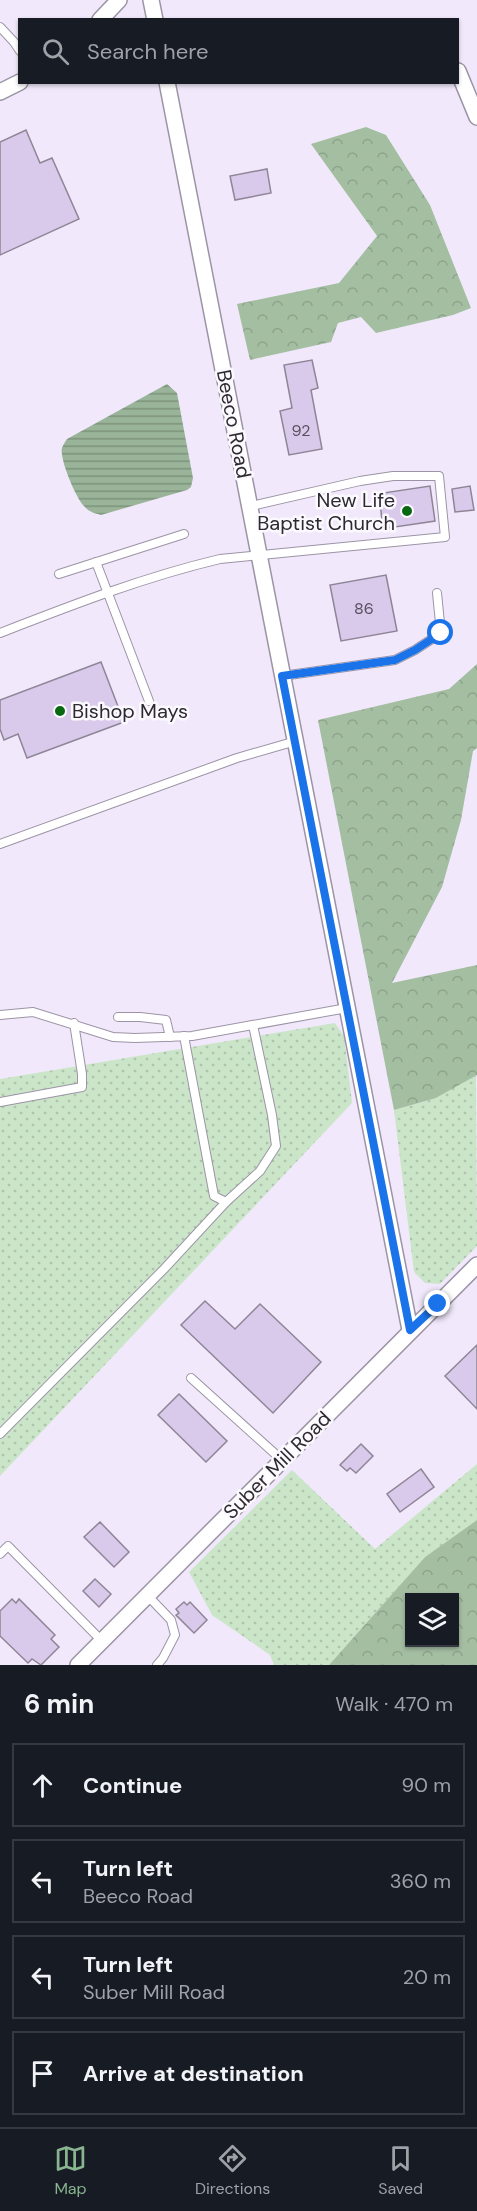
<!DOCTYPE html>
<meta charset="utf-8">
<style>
:root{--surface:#171b24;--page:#242831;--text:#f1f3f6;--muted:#9ea1a6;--line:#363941;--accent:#88b48f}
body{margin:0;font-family:"DM Sans",sans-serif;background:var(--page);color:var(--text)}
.controls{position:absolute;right:18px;bottom:18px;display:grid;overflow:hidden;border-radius:0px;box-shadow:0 2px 4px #0004}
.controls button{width:54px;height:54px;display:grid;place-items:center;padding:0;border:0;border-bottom:2px solid var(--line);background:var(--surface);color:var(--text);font:30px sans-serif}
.stop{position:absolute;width:18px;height:18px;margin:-14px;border:4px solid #1a73e8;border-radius:50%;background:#fff}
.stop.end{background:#1a73e8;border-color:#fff;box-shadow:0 2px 6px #0008}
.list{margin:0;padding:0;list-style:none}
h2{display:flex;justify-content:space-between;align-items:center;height:78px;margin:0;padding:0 24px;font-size:26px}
h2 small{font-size:20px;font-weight:400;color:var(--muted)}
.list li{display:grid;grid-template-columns:39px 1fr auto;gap:18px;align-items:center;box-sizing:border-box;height:84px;margin:0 12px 12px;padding:0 12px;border:2px solid var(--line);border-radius:0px}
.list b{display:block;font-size:22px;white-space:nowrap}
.list p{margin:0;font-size:20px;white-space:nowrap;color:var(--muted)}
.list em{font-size:20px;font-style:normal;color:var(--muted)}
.icon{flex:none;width:33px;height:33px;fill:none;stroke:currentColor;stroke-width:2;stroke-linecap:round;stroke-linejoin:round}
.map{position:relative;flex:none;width:477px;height:1665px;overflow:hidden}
.search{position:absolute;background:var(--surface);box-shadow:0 2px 4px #0004;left:18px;right:18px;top:18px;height:66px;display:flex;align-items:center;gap:15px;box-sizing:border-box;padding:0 21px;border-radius:0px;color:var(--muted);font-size:22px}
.sheet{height:462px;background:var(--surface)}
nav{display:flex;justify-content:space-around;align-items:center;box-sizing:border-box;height:84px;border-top:2px solid var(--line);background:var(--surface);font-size:16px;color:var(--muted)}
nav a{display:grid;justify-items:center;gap:3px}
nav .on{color:var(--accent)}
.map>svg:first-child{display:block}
</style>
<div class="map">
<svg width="477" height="1665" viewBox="0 0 477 1665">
<defs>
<pattern id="grass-dots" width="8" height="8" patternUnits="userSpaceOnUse" patternTransform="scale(1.5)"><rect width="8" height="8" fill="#cbe5c9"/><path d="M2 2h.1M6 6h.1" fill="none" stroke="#aec4ad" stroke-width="1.8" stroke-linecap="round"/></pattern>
<pattern id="forest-crowns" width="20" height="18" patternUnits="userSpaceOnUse" patternTransform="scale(1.5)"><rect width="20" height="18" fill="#a4bea2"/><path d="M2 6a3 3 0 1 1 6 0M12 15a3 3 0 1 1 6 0" fill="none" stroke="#8da38c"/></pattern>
<pattern id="water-rules" width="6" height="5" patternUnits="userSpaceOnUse" patternTransform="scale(1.5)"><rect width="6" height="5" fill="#99b498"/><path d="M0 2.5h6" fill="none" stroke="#7d927c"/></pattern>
</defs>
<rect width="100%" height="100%" fill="#f1e9fb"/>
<g fill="url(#grass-dots)">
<polygon points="335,1023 344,1036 352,1103 0,1476 0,1079"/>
<polygon points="476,1075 477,1246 440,1284 425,1283 414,1272 394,1110 436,1098"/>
<polygon points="477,1464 477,1520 425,1557 329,1665 274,1665 270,1655 212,1615 189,1572 292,1470 375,1549"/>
</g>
<g fill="url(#forest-crowns)" fill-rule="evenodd">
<polygon points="366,127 386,135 430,205 471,308 453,315 376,333 361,317 338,323 331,342 250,360 237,304 339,283 377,236 311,144"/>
<polygon points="477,664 477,748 473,751 461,820 442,887 392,983 477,965 477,1075 436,1098 394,1110 318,720 449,689"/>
<path d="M 477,1520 L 477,1665 L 329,1665 L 425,1557 ZM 410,1598 L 454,1598 L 454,1642 L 410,1642 Z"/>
</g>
<path fill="url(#water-rules)" d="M 167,384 L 177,393 L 193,478 L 191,487 L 187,490 L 101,515 C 94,513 89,512 84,506 C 76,498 59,458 62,448 C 63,445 65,442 67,439 Z"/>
<g fill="#d9c9eb" stroke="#8e8697" stroke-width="1.5">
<polygon points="26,130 40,163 52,158 79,219 0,255 0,142"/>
<polygon points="267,169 271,193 235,200 230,176"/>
<polygon points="312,360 318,388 311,390 322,449 289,455 280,411 292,408 284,365"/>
<polygon points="430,486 435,521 388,528 387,520 382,521 380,502 385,502 383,493"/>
<polygon points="470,486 474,510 455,512 452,489"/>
<polygon points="386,575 397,631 341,641 330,585"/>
<polygon points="101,662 124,722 27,758 18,734 4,740 0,729 0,700"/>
<polygon points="205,1301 235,1329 260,1304 321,1362 273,1413 181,1325"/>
<polygon points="477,1345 477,1409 445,1376"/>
<polygon points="179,1394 227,1441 206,1462 158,1415"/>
<polygon points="361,1444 373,1456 356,1473 350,1468 347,1471 340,1465"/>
<polygon points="421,1469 434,1487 400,1512 387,1494"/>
<polygon points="100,1522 129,1552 114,1567 84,1537"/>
<polygon points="95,1579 111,1594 99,1607 83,1591"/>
<polygon points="12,1599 16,1603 19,1599 55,1635 51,1639 59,1647 41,1665 32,1659 28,1663 0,1636 0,1611"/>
<polygon points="184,1602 187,1605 190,1602 207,1620 194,1633 176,1615 179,1613 176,1609"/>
</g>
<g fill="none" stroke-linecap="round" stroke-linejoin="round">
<defs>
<g id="service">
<polyline points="0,27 14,42 20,51"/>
<polyline points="96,562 149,701"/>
<polyline points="59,574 184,534"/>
<path d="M 0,633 C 72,605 144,577 220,559 L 445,537 L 439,476 L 393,476 L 360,481 L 251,506"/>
<polyline points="282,676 395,660 415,650 441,633 437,593"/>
<polyline points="0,844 237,758 296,741"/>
<polyline points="0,1015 33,1012 113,1037 135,1038 192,1036 347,1008"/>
<polyline points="118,1017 140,1017 166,1020 170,1037"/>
<polyline points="184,1036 214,1196 226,1202"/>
<polyline points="0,1102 82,1087 82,1074 74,1023"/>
<polyline points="191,1378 282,1460"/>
<polyline points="0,1434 164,1269 226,1202 260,1171 276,1146 272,1115 253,1025"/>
<polyline points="0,1554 8,1546 102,1641"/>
<polyline points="147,1595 171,1620 175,1635 163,1658 157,1665"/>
</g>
<g id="minor">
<polyline points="151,0 155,20"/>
<polyline points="100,20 119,0"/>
<polyline points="458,71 477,117"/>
<polyline points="167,82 410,1330"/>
<polyline points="0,92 20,82"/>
<polyline points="78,1665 477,1265"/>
</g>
</defs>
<use href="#service" stroke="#9c94a5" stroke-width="10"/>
<use href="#minor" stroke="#9c94a5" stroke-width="18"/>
<use href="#service" stroke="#fff" stroke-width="8"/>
<use href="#minor" stroke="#fff" stroke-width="15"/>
</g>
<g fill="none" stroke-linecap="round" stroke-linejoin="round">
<polyline stroke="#1a73e8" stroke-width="8" points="438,1304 410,1330 282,676 395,660 415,650 441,633"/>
</g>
<g fill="#086811" stroke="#fbf9fd" stroke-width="2">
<circle cx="407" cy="511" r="6"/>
<circle cx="60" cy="711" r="6"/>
</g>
<g text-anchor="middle" stroke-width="5" stroke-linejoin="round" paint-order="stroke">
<g font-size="16" fill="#57515f">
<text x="301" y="436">92</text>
<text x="364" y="614">86</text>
</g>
<g font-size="20" fill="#2c2930" stroke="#fbf9fd">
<text transform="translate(234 424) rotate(79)" y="7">Beeco Road</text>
<text transform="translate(277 1465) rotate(-45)" y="7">Suber Mill Road</text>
</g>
<g font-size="20" fill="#2c2930" stroke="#fbf9fd" text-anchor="end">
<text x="395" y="507">New Life<tspan x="395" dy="23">Baptist Church</tspan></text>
<text x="72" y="718" text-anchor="start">Bishop Mays</text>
</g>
</g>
</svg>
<div class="controls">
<button><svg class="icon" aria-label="layers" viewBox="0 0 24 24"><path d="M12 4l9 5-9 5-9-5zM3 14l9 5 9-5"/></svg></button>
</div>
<div class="stop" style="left:441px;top:633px"></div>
<div class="stop end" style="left:438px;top:1304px"></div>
<div class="search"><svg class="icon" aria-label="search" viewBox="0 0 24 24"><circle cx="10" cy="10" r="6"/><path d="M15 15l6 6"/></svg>Search here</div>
</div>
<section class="sheet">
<h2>6 min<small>Walk · 470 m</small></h2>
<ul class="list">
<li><svg class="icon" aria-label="ahead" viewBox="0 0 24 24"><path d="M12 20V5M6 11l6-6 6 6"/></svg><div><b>Continue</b></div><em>90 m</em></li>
<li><svg class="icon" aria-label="left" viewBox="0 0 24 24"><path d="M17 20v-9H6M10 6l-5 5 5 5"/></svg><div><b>Turn left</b><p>Beeco Road</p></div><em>360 m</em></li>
<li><svg class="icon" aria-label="left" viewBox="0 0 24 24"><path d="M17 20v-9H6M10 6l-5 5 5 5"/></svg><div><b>Turn left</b><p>Suber Mill Road</p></div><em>20 m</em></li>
<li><svg class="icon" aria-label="arrive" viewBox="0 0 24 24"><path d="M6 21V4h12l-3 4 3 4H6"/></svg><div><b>Arrive at destination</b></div></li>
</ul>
</section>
<nav>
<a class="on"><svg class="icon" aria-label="map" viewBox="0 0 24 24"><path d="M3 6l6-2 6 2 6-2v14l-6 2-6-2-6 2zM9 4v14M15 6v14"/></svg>Map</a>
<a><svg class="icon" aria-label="directions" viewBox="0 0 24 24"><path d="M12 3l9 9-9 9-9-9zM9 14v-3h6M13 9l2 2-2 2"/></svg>Directions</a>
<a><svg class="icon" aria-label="saved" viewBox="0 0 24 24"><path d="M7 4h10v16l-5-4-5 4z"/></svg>Saved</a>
</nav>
